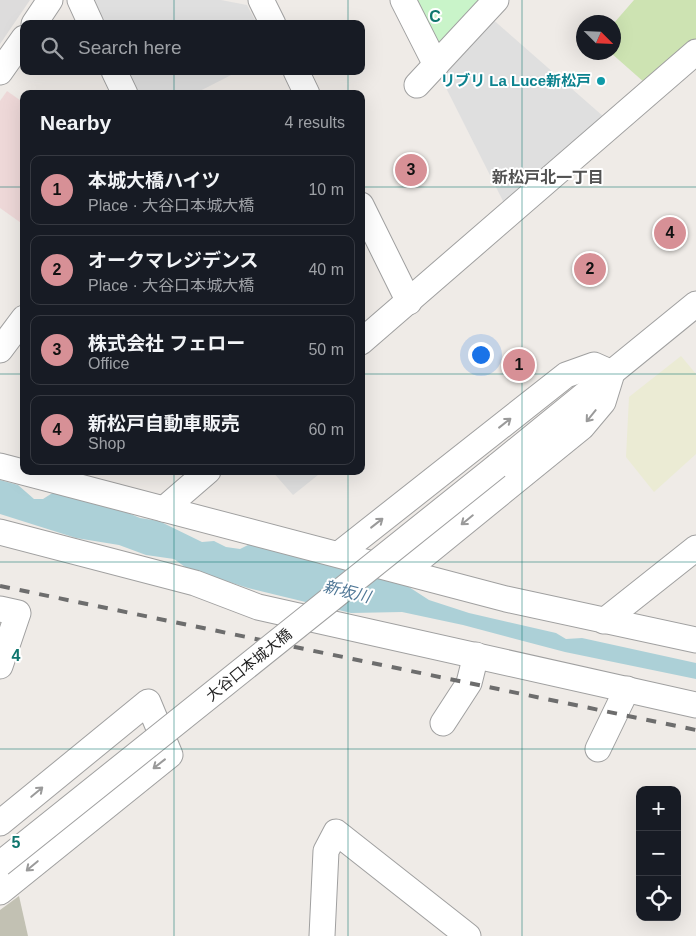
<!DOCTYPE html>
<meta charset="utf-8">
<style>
:root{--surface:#171b24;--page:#242831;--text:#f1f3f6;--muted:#9ea1a6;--line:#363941;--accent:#d79096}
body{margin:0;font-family:Helvetica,"Noto Sans JP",sans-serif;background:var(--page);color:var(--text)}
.controls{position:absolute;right:15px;bottom:15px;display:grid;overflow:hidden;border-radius:10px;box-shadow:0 5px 20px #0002}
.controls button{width:45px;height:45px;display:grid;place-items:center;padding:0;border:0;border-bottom:1px solid var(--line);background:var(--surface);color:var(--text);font:25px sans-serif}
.compass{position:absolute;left:576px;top:15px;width:45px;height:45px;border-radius:50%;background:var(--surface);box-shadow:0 5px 20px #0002;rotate:114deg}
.you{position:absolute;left:480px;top:354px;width:18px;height:18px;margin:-12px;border:4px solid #fff;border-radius:50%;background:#1a73e8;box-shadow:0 0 0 8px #1a73e833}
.badge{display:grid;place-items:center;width:32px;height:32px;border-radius:50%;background:var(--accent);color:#111;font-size:16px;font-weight:700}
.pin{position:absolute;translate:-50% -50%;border:2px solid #fff;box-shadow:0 1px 5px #0006}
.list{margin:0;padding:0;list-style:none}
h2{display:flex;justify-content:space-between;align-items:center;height:65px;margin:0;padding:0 20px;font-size:21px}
h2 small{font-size:16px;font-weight:400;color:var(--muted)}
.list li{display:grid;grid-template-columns:32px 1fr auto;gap:15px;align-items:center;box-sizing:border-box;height:70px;margin:0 10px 10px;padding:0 10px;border:1px solid var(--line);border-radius:10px}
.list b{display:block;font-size:19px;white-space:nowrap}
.list p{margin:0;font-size:16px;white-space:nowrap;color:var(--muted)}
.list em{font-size:16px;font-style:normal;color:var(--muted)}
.icon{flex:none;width:28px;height:28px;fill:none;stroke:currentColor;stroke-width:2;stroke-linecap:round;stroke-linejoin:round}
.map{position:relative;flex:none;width:696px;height:936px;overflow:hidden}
.search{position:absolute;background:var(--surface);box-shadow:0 5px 20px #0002;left:20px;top:20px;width:345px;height:55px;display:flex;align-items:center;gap:12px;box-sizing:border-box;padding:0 18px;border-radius:10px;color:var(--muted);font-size:19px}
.panel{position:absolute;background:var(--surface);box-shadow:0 5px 20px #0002;left:20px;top:90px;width:345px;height:385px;border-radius:10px}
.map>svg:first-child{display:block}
</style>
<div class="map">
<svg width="696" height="936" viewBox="0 0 696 936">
<rect width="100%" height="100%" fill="#efebe7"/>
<polygon fill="#dddcdc" points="0,0 30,0 0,44"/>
<polygon fill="#eed8d8" points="7,91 24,103 24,225 0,208 0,101"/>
<polygon fill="#c2c1b3" points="19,896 28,936 0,936 0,910"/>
<polygon fill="#ebebd4" points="681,356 696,374 696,454 654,492 626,457 629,397"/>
<polygon fill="#cde3b2" points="634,0 696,0 696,39 645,83 611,53 614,52 614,23"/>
<polygon fill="#c9f4c9" points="414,0 484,0 439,50"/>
<g fill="#dfdfdf">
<polygon points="91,0 221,0 247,5 257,24 103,24"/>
<polygon points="490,17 604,117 504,203 438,72"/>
<polygon points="126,71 239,71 194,94 138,94"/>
<polygon points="272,471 323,471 293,495"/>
</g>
<polygon fill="#acd0d7" points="0,480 18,485 34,499 43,499 54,492 121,510 140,518 159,521 202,542 214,541 226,547 240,549 254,542 395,578 429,600 469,613 556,633 566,639 582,638 696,663 696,679 565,652 463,625 402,612 351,613 248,588 188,569 174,559 146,555 119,545 76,538 0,514"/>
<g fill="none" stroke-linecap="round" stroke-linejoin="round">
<defs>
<g id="minor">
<polyline points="80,0 91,24"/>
<polyline points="261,0 273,24"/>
<polyline points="403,0 436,65"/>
<polyline points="34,24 50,0"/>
<polyline points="114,71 125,94"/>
<polyline points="296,71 307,94"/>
<polyline points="0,72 24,38"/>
<polyline points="417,85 496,0"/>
<polyline points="361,205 409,302"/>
<polyline points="361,342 696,52"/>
<polyline points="0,350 24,318"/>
<polyline points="0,466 506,599 696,640"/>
<polyline points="497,466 696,304"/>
<polyline points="164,509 208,471"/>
<polyline points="0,532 195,583 258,607 696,705"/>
<polyline points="339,554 566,375 594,365 612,373 603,402 582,427 405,571"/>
<polyline points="0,609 18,613 0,666"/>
<polyline points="604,621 696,548"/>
<polyline points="443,723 469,683 476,655"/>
<polyline points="598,749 627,689"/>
<polyline points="0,823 148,702 170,755 0,892"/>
<polyline points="322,936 326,851 336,832 468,936"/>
</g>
</defs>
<use href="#minor" stroke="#a0a0a0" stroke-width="27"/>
<use href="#minor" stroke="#fff" stroke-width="25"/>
<polyline stroke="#6d6d6d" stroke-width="4" stroke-dasharray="10 10" stroke-linecap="butt" points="0,586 696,730"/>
<defs>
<polyline id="minor-bridge" points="0,864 497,466"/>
</defs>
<use href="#minor-bridge" stroke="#a0a0a0" stroke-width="27" stroke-linecap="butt"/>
<use href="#minor-bridge" stroke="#fff" stroke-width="25"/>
</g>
<defs><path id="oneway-shaft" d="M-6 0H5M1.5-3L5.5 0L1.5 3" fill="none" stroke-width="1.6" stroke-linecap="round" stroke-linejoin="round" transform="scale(1.25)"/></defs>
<g stroke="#9a9a9a">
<use href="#oneway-shaft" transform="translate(591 416) rotate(129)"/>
<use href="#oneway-shaft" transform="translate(505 423) rotate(-38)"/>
<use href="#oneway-shaft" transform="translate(467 520) rotate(141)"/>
<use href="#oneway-shaft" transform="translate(377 523) rotate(-38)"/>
<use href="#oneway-shaft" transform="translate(159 764) rotate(142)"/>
<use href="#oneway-shaft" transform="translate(37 792) rotate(-40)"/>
<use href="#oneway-shaft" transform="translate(32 866) rotate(140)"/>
</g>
<path fill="none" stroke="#0f766e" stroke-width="1" stroke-opacity="0.55" d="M 174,0 L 174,24M 348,0 L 348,24M 522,0 L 522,936M 174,71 L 174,94M 348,71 L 348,94M 0,187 L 24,187M 361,187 L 696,187M 0,374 L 24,374M 361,374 L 696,374M 174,471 L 174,936M 348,471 L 348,936M 0,562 L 696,562M 0,749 L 696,749"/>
<circle fill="#0f9aa8" stroke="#fff" stroke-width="2" cx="601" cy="81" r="5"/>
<g text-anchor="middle" stroke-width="4" stroke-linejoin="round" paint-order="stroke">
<g font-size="15" font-weight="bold" fill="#0d838f" stroke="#fff" text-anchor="end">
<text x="591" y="86">リブリ La Luce新松戸</text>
</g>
<g font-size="15" fill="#1f1f1f" stroke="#fff">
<text transform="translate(249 665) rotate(-39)" y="5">大谷口本城大橋</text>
</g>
<g font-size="16" font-weight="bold" fill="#525252" stroke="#fff">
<text x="548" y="183">新松戸北一丁目</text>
</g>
<g font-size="16" font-style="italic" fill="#4f7796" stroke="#fff">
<text transform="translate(347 591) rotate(14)" y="6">新坂川</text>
</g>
</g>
<g font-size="16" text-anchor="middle" font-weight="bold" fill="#0f766e" stroke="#fff" stroke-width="4" stroke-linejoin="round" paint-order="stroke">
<text x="435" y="22">C</text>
<text x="16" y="661">4</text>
<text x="16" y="848">5</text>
</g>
</svg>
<div class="controls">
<button>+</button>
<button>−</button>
<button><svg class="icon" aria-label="locate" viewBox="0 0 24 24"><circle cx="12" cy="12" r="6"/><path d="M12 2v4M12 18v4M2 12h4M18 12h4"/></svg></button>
</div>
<svg class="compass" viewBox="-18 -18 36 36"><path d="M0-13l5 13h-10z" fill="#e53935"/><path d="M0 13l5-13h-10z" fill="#9ea1a6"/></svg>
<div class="you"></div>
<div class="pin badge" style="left:519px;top:365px">1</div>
<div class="pin badge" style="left:590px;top:269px">2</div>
<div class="pin badge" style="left:411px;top:170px">3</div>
<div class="pin badge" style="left:670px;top:233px">4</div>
<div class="search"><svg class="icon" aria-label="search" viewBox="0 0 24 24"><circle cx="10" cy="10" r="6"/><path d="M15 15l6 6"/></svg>Search here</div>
<section class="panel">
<h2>Nearby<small>4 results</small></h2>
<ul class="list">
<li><span class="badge">1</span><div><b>本城大橋ハイツ</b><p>Place · 大谷口本城大橋</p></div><em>10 m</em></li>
<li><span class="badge">2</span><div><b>オークマレジデンス</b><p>Place · 大谷口本城大橋</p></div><em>40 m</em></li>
<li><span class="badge">3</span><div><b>株式会社 フェロー</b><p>Office</p></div><em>50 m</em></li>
<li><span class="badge">4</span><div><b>新松戸自動車販売</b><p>Shop</p></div><em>60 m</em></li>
</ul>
</section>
</div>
